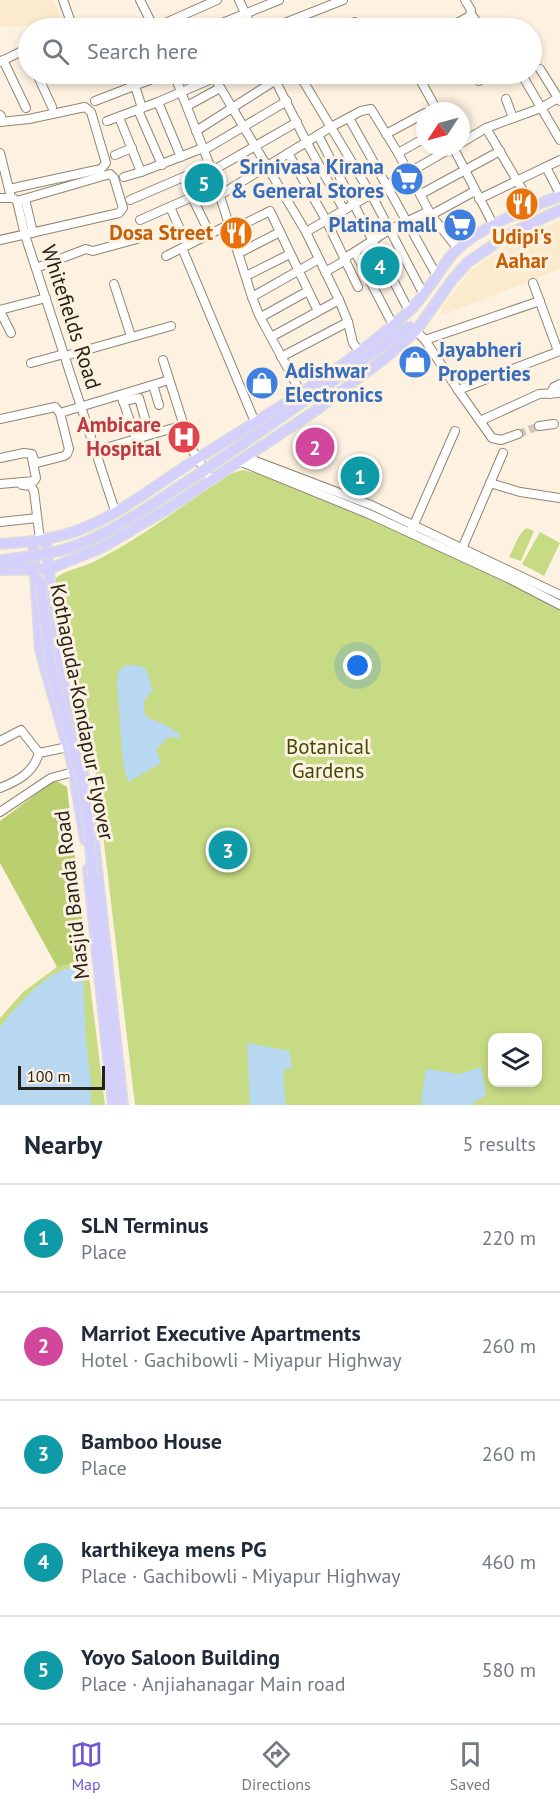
<!DOCTYPE html>
<meta charset="utf-8">
<style>
:root{--surface:#fff;--page:#f6f6f7;--text:#1f2937;--muted:#747a83;--line:#e0e1e3;--accent:#7159d3}
body{margin:0;font-family:"PT Sans",sans-serif;background:var(--page);color:var(--text)}
.controls{position:absolute;right:18px;bottom:18px;display:grid;overflow:hidden;border-radius:12px;box-shadow:0 3px 9px #0003}
.controls button{width:54px;height:54px;display:grid;place-items:center;padding:0;border:0;border-bottom:2px solid var(--line);background:var(--surface);color:var(--text);font:30px sans-serif}
.compass{position:absolute;left:416px;top:102px;width:54px;height:54px;border-radius:50%;background:var(--surface);box-shadow:0 3px 9px #0003;rotate:234deg}
.scale{position:absolute;left:18px;bottom:15px;width:87px;box-sizing:border-box;padding-left:6px;border:3px solid #241f17;border-top:0;font-size:16px;line-height:21px;white-space:nowrap;color:#241f17;-webkit-text-stroke:4px #fdf2e1;paint-order:stroke}
.you{position:absolute;left:358px;top:666px;width:21px;height:21px;margin:-15px;border:4px solid #fff;border-radius:50%;background:#1a73e8;box-shadow:0 0 0 9px #1a73e833}
.badge{display:grid;place-items:center;width:39px;height:39px;border-radius:50%;background:var(--accent);color:#fff;font-size:20px;font-weight:700}
.pin{position:absolute;translate:-50% -50%;border:3px solid #fff;box-shadow:0 2px 6px #0006}
.list{margin:0;padding:0;list-style:none}
h2{display:flex;justify-content:space-between;align-items:center;height:78px;margin:0;padding:0 24px;font-size:26px}
h2 small{font-size:20px;font-weight:400;color:var(--muted)}
.list li{display:grid;grid-template-columns:39px 1fr auto;gap:18px;align-items:center;box-sizing:border-box;height:108px;padding:0 24px;border-top:2px solid var(--line)}
.list b{display:block;font-size:22px;white-space:nowrap}
.list p{margin:0;font-size:20px;white-space:nowrap;color:var(--muted)}
.list em{font-size:20px;font-style:normal;color:var(--muted)}
.icon{flex:none;width:33px;height:33px;fill:none;stroke:currentColor;stroke-width:2;stroke-linecap:round;stroke-linejoin:round}
.map{position:relative;flex:none;width:560px;height:1105px;overflow:hidden}
.search{position:absolute;background:var(--surface);box-shadow:0 3px 9px #0003;left:18px;right:18px;top:18px;height:66px;display:flex;align-items:center;gap:15px;box-sizing:border-box;padding:0 21px;border-radius:33px;color:var(--muted);font-size:22px}
.sheet{height:618px;background:var(--surface)}
nav{display:flex;justify-content:space-around;align-items:center;box-sizing:border-box;height:84px;border-top:2px solid var(--line);background:var(--surface);font-size:16px;color:var(--muted)}
nav a{display:grid;justify-items:center;gap:3px}
nav .on{color:var(--accent)}
.map>svg:first-child{display:block}
</style>
<div class="map">
<svg width="560" height="1105" viewBox="0 0 560 1105">
<rect width="100%" height="100%" fill="#fdf2e1"/>
<g fill="#fceacd">
<polygon points="0,0 53,0 65,25 0,27"/>
<polygon points="560,220 560,269 443,315 441,308 469,272 507,246"/>
</g>
<g fill="#c7db85" fill-rule="evenodd">
<path d="M 242,470 L 261,474 L 366,515 L 560,607 L 560,1105 L 135,1105 L 92,742 L 60,625 L 54,581 C 61,570 79,569 91,563 C 139,540 183,505 228,475 ZM 492,1038 L 538,1038 L 538,1082 L 492,1082 Z"/>
<path d="M 526,528 L 534,531 L 521,561 L 509,557 C 515,546 517,536 526,528 Z"/>
<polygon points="540,532 560,543 544,576 522,564"/>
<polygon points="87,960 105,1105 0,1105 0,1018 23,992 57,967"/>
</g>
<polygon fill="#b9cf70" points="55,780 67,787 87,960 57,967 0,863 0,821"/>
<g fill="#b8d8f2">
<path d="M 125,665 C 149,665 148,670 152,691 L 144,701 L 144,711 L 148,718 L 164,724 L 181,735 L 179,738 L 168,737 L 156,750 L 161,763 L 128,782 L 123,763 L 117,684 L 118,672 Z"/>
<path d="M 70,968 C 79,970 82,972 83,981 L 86,1041 L 91,1082 L 91,1105 L 0,1105 L 0,1027 C 16,1007 44,973 70,968 Z"/>
<polygon points="247,1043 289,1051 292,1068 283,1070 285,1103 287,1105 250,1105"/>
<polygon points="481,1067 486,1095 470,1105 423,1105 421,1101 426,1069 460,1074"/>
</g>
<g fill="none" stroke-linecap="round" stroke-linejoin="round">
<polyline stroke="#d2c8b9" stroke-width="8" stroke-dasharray="8 4" stroke-linecap="butt" points="518,434 539,426"/>
<defs>
<g id="minor">
<polyline points="63,0 73,28"/>
<polyline points="140,0 154,28"/>
<polyline points="239,0 252,28"/>
<polyline points="471,14 481,28"/>
<polyline points="128,28 147,22"/>
<polyline points="154,28 217,0"/>
<polyline points="210,28 279,0"/>
<polyline points="272,28 343,0"/>
<polyline points="338,28 355,22"/>
<polyline points="448,28 470,16 471,10 465,0"/>
<polyline points="3,60 26,108"/>
<polyline points="0,62 28,48"/>
<polyline points="540,69 560,101"/>
<polyline points="37,74 52,107"/>
<polyline points="94,74 96,74"/>
<polyline points="174,74 212,171 252,297 259,315 301,393"/>
<polyline points="272,74 307,143 344,210"/>
<polyline points="299,74 371,194 424,295"/>
<polyline points="417,74 433,103"/>
<polyline points="474,74 479,81"/>
<polyline points="522,75 560,140"/>
<polyline points="214,77 306,232 339,300 348,322 353,343 359,351"/>
<polyline points="135,86 142,108"/>
<polyline points="506,99 513,118"/>
<polyline points="95,101 165,74"/>
<polyline points="158,102 181,157"/>
<polyline points="187,106 220,88"/>
<polyline points="138,110 162,165"/>
<polyline points="0,115 1,116"/>
<polyline points="119,117 141,172 203,148"/>
<polyline points="349,118 437,276"/>
<polyline points="107,121 158,102 223,74"/>
<polyline points="0,122 29,119 85,107 91,112 106,163 101,169 9,189"/>
<polyline points="486,128 532,206"/>
<polyline points="196,131 276,80"/>
<polyline points="386,134 425,113"/>
<polyline points="318,135 409,311"/>
<polyline points="461,143 486,128 541,108 558,98"/>
<polyline points="453,147 494,226"/>
<polyline points="204,150 287,101"/>
<polyline points="0,153 10,193"/>
<polyline points="288,153 326,220 358,287"/>
<polyline points="398,153 425,138"/>
<polyline points="115,155 132,148"/>
<polyline points="546,167 560,194"/>
<polyline points="212,171 297,122"/>
<polyline points="124,177 141,172"/>
<polyline points="421,194 500,151"/>
<polyline points="220,195 331,127 361,111 371,109 398,153 431,215 458,249"/>
<polyline points="192,197 210,234"/>
<polyline points="0,198 13,198 17,201 25,235 115,511"/>
<polyline points="25,199 33,233"/>
<polyline points="479,199 560,160"/>
<polyline points="130,200 209,166"/>
<polyline points="170,207 187,245"/>
<polyline points="431,215 475,191"/>
<polyline points="140,220 217,186"/>
<polyline points="232,230 270,211 318,311"/>
<polyline points="306,232 453,147"/>
<polyline points="0,240 119,213 123,208 114,178 110,174 17,201"/>
<polyline points="182,248 255,422"/>
<polyline points="355,252 393,325"/>
<polyline points="239,253 280,232"/>
<polyline points="166,256 230,224"/>
<polyline points="345,258 389,230 429,211"/>
<polyline points="36,268 86,249 93,251 137,239"/>
<polyline points="325,272 346,260"/>
<polyline points="246,276 290,254"/>
<polyline points="533,283 558,351"/>
<polyline points="114,284 131,336"/>
<polyline points="252,297 319,259"/>
<polyline points="0,310 46,298"/>
<polyline points="0,311 11,333"/>
<polyline points="261,317 308,291"/>
<polyline points="416,331 425,340 458,390 560,351"/>
<polyline points="271,337 339,300"/>
<polyline points="425,340 540,301"/>
<polyline points="65,356 171,326"/>
<polyline points="281,357 348,322"/>
<polyline points="163,360 191,448 211,480"/>
<polyline points="31,363 64,354"/>
<polyline points="153,385 159,405"/>
<polyline points="458,390 492,438 501,440 518,434"/>
<polyline points="550,394 554,387 560,384"/>
<polyline points="122,398 136,439"/>
<polyline points="123,401 139,398 148,429 138,433"/>
<polyline points="60,413 169,380"/>
<polyline points="0,419 55,407 60,413 69,449 67,454 64,456 37,463 35,462 32,454 24,453 0,458"/>
<polyline points="480,421 539,394 560,393"/>
<polyline points="539,426 554,424"/>
<polyline points="95,451 184,425"/>
<polyline points="245,457 371,505 560,595"/>
<polyline points="239,461 369,514 508,578 560,605"/>
<polyline points="490,483 520,492 560,498"/>
<polyline points="0,484 34,481 36,478 32,458"/>
<polyline points="22,485 31,486 34,491 40,540"/>
<polyline points="0,522 37,518"/>
<polyline points="412,529 455,431"/>
<polyline points="461,551 503,453"/>
<polyline points="0,741 21,730 39,753"/>
<polyline points="39,753 68,747"/>
<path d="M 0,788 C 18,781 34,772 39,753"/>
<polyline points="0,812 51,778 73,772"/>
</g>
<g id="major">
<polyline points="46,540 57,655 85,780"/>
<polyline points="33,541 40,650 72,763 85,840"/>
<path d="M 0,544 C 26,542 51,540 76,531 C 116,517 153,487 189,464 C 262,417 344,371 409,311 C 426,295 436,275 450,257 C 472,230 527,208 560,196"/>
<polyline points="0,570 49,569 103,547 169,508 315,411 384,359 416,331 452,280 468,262 511,233 560,210"/>
<polyline points="90,805 123,1105"/>
<polyline points="88,869 113,1105"/>
</g>
</defs>
<use href="#minor" stroke="#918471" stroke-width="10"/>
<use href="#major" stroke="#dcdbda" stroke-width="12"/>
<use href="#minor" stroke="#fff" stroke-width="8"/>
<use href="#major" stroke="#d3d0fe" stroke-width="9"/>
<defs>
<g id="major-bridge">
<path d="M 0,560 C 24,557 49,555 72,547 C 115,532 155,502 194,477 C 267,428 339,377 410,326"/>
<polyline points="7,564 20,564 27,567 33,572 41,585 50,663 80,774 86,805 93,878"/>
</g>
</defs>
<use href="#major-bridge" stroke="#dcdbda" stroke-width="12" stroke-linecap="butt"/>
<use href="#major-bridge" stroke="#d3d0fe" stroke-width="9"/>
</g>
<defs>
<symbol id="supermarket-disc" viewBox="-11 -11 22 22"><circle r="9.5" fill="#3f7fe0" stroke="#fdf2e1"/><path d="M-6-5.5h2.5l.6 2H6L4.5 2H-2.5L-4.4-4H-6ZM-1.5 3.2a1.3 1.3 0 1 0 .1 0ZM3 3.2a1.3 1.3 0 1 0 .1 0Z" fill="#fff"/></symbol>
<symbol id="restaurant-disc" viewBox="-11 -11 22 22"><circle r="9.5" fill="#e8710a" stroke="#fdf2e1"/><path d="M-5-6h1v4h1v-4h1v4h1v-4h1v5L-1.5 .5V6h-2V.5L-5-1ZM5-6V6H3V1.5H1.5Q1.5-4 5-6Z" fill="#fff"/></symbol>
<symbol id="shop-disc" viewBox="-11 -11 22 22"><circle r="9.5" fill="#3f7fe0" stroke="#fdf2e1"/><path d="M-5-2.5h2.3a2.7 3.5 0 0 1 5.4 0H5L5.5 6h-11ZM-1.5-2.5h3a1.5 2.3 0 0 0-3 0Z" fill="#fff"/></symbol>
<symbol id="hospital-disc" viewBox="-11 -11 22 22"><circle r="9.5" fill="#e0444e" stroke="#fdf2e1"/><path d="M-5-5h3v3.5h4V-5h3V5h-3V1.5h-4V5h-3Z" fill="#fff"/></symbol>
</defs>
<g fill-rule="evenodd">
<use href="#supermarket-disc" x="388" y="160" width="38" height="38"/>
<use href="#restaurant-disc" x="503" y="185" width="38" height="38"/>
<use href="#supermarket-disc" x="441" y="206" width="38" height="38"/>
<use href="#restaurant-disc" x="217" y="214" width="38" height="38"/>
<use href="#shop-disc" x="396" y="343" width="38" height="38"/>
<use href="#shop-disc" x="243" y="364" width="38" height="38"/>
<use href="#hospital-disc" x="165" y="418" width="38" height="38"/>
</g>
<g text-anchor="middle" stroke-width="6" stroke-linejoin="round" paint-order="stroke">
<g font-size="21" font-weight="bold" fill="#366cbe" stroke="#fdf2e1" text-anchor="end">
<text x="384" y="174">Srinivasa Kirana<tspan x="384" dy="24">&amp; General Stores</tspan></text>
<text x="437" y="232">Platina mall</text>
<text x="438" y="357" text-anchor="start">Jayabheri<tspan x="438" dy="24">Properties</tspan></text>
<text x="285" y="378" text-anchor="start">Adishwar<tspan x="285" dy="24">Electronics</tspan></text>
</g>
<g font-size="21" font-weight="bold" fill="#c56008" stroke="#fdf2e1" text-anchor="end">
<text x="213" y="240">Dosa Street</text>
<text x="522" y="244" text-anchor="middle">Udipi's<tspan x="522" dy="24">Aahar</tspan></text>
</g>
<g font-size="21" fill="#241f17" stroke="#fdf2e1">
<text transform="translate(71 317) rotate(72)" y="7">Whitefields Road</text>
<text transform="translate(82 712) rotate(79)" y="7">Kothaguda-Kondapur Flyover</text>
<text transform="translate(72 895) rotate(-97)" y="7">Masjid Banda Road</text>
</g>
<g font-size="21" font-weight="bold" fill="#be3a42" stroke="#fdf2e1" text-anchor="end">
<text x="161" y="432">Ambicare<tspan x="161" dy="24">Hospital</tspan></text>
</g>
<g font-size="21" fill="#3f4b00" stroke="#fdf2e1">
<text x="328" y="754">Botanical<tspan x="328" dy="24">Gardens</tspan></text>
</g>
</g>
</svg>
<div class="controls">
<button><svg class="icon" aria-label="layers" viewBox="0 0 24 24"><path d="M12 4l9 5-9 5-9-5zM3 14l9 5 9-5"/></svg></button>
</div>
<svg class="compass" viewBox="-18 -18 36 36"><path d="M0-13l5 13h-10z" fill="#e53935"/><path d="M0 13l5-13h-10z" fill="#747a83"/></svg>
<div class="scale">100 m</div>
<div class="you"></div>
<div class="pin badge" style="left:360px;top:476px;background:#0f9aa8">1</div>
<div class="pin badge" style="left:315px;top:447px;background:#d1479c">2</div>
<div class="pin badge" style="left:228px;top:850px;background:#0f9aa8">3</div>
<div class="pin badge" style="left:380px;top:266px;background:#0f9aa8">4</div>
<div class="pin badge" style="left:204px;top:183px;background:#0f9aa8">5</div>
<div class="search"><svg class="icon" aria-label="search" viewBox="0 0 24 24"><circle cx="10" cy="10" r="6"/><path d="M15 15l6 6"/></svg>Search here</div>
</div>
<section class="sheet">
<h2>Nearby<small>5 results</small></h2>
<ul class="list">
<li><span class="badge" style="background:#0f9aa8">1</span><div><b>SLN Terminus</b><p>Place</p></div><em>220 m</em></li>
<li><span class="badge" style="background:#d1479c">2</span><div><b>Marriot Executive Apartments</b><p>Hotel · Gachibowli - Miyapur Highway</p></div><em>260 m</em></li>
<li><span class="badge" style="background:#0f9aa8">3</span><div><b>Bamboo House</b><p>Place</p></div><em>260 m</em></li>
<li><span class="badge" style="background:#0f9aa8">4</span><div><b>karthikeya mens PG</b><p>Place · Gachibowli - Miyapur Highway</p></div><em>460 m</em></li>
<li><span class="badge" style="background:#0f9aa8">5</span><div><b>Yoyo Saloon Building</b><p>Place · Anjiahanagar Main road</p></div><em>580 m</em></li>
</ul>
</section>
<nav>
<a class="on"><svg class="icon" aria-label="map" viewBox="0 0 24 24"><path d="M3 6l6-2 6 2 6-2v14l-6 2-6-2-6 2zM9 4v14M15 6v14"/></svg>Map</a>
<a><svg class="icon" aria-label="directions" viewBox="0 0 24 24"><path d="M12 3l9 9-9 9-9-9zM9 14v-3h6M13 9l2 2-2 2"/></svg>Directions</a>
<a><svg class="icon" aria-label="saved" viewBox="0 0 24 24"><path d="M7 4h10v16l-5-4-5 4z"/></svg>Saved</a>
</nav>
